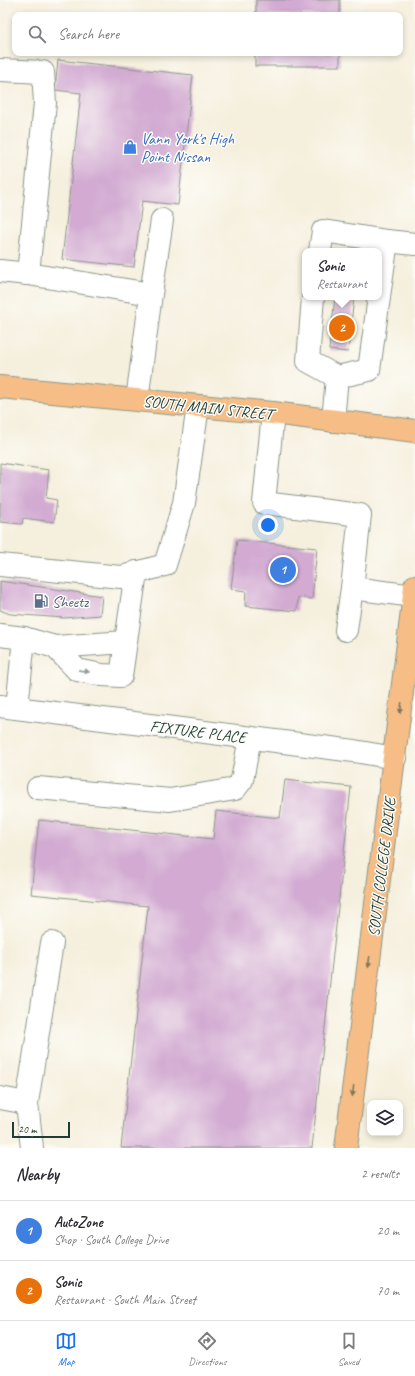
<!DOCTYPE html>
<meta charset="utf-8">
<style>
:root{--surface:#fff;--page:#f2f2f3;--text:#2b2b33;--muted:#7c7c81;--line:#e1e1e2;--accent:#1a73e8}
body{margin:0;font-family:Caveat,sans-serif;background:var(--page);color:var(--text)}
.controls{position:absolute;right:12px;bottom:12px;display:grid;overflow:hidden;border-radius:8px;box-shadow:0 2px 6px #0003}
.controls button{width:36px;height:36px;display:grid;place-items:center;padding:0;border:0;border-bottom:1px solid var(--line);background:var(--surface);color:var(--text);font:20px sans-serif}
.scale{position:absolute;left:12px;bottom:10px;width:58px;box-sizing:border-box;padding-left:4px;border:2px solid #1f3d34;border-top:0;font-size:11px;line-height:14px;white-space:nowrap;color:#1f3d34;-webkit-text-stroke:3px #fdfcf7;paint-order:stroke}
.you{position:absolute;left:268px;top:525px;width:14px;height:14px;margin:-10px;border:3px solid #fff;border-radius:50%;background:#1a73e8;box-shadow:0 0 0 6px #1a73e833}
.badge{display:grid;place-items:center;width:26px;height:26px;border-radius:50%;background:var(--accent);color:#fff;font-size:13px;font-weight:700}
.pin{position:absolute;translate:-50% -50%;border:2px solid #fff;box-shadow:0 1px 4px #0006}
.popup{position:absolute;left:302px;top:248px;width:80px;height:52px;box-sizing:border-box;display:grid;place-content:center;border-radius:8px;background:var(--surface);filter:drop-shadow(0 1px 3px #0005);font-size:13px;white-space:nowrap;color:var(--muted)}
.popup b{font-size:15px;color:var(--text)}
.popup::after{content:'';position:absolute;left:50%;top:100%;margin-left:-8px;border:8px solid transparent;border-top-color:var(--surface)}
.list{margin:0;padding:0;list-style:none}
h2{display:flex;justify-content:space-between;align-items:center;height:52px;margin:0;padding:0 16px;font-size:17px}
h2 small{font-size:13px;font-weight:400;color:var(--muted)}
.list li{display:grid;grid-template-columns:26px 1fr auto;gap:12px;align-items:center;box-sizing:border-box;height:60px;padding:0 16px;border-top:1px solid var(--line)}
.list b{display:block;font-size:15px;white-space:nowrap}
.list p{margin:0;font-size:13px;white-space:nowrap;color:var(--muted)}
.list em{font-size:13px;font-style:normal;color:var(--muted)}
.icon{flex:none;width:22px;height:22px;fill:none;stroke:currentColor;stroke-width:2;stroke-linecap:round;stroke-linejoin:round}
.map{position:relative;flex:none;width:415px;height:1148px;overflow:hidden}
.search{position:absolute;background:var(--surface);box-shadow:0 2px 6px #0003;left:12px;right:12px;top:12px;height:44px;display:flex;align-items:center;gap:10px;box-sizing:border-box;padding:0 14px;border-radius:8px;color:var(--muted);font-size:15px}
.sheet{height:172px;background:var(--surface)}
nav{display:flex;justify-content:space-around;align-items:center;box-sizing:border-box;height:56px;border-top:1px solid var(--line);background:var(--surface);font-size:11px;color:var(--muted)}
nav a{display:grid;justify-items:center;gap:2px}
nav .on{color:var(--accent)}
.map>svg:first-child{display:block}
</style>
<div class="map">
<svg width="415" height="1148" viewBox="0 0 415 1148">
<rect width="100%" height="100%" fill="#fdfcf7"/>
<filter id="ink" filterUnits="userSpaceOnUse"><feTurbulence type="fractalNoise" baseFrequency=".025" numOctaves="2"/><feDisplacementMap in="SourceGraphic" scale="8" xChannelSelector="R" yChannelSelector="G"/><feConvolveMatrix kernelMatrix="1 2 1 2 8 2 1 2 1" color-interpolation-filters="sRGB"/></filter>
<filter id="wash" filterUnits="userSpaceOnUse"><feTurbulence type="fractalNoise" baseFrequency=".012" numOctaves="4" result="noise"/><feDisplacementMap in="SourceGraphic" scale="16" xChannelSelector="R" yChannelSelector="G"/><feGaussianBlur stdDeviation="0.9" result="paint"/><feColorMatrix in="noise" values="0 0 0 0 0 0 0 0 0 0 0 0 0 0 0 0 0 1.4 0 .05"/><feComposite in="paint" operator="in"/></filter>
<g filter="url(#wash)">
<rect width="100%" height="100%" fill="#f5efdd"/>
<g id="blocks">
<g fill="#d2aad2">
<rect x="256" y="0" width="84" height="15"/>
<rect x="255" y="53" width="85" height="13"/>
<polygon points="58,60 193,75 178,205 142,201 134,267 62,259 81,93 55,90"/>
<polygon points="335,297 354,297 348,352 329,350"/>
<polygon points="0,463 49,470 46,498 57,500 54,522 23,518 22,524 0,522"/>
<polygon points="237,540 317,548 312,599 298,597 297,611 245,606 246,591 231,589"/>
<polygon points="0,581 102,596 100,615 64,618 10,614 0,610"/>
<polygon points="285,780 351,787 312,1148 121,1148 148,906 31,894 39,820 213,839 216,811 280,818"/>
</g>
</g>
</g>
<g filter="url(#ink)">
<use href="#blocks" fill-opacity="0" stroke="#8a9688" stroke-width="1"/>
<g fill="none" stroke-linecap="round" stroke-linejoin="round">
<defs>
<g id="minor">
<polyline points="0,70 43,72 45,103 28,274 151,294 137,400"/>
<polyline points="320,251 323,231 387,241"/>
<polyline points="0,271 28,274"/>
<polyline points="151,294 162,220"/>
<polyline points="313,297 308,361 337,377"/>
<polyline points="379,297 387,241 415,244"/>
<polyline points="273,413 264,503 360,515 352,588 414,596"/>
<polyline points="333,421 337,377 369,370 379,297"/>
<polyline points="0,565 121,577 165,565 184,503 198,406"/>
<polyline points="346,630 352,588"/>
<polyline points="0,635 24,638 17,708"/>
<polyline points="24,638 55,647 125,642"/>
<polyline points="55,647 77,670 102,675 121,676 136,572"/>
<polyline points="0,706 354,751 395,758"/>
<polyline points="38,788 170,800 235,789 242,780 250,738"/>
<polyline points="0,1098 27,1103 32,1148"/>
<polyline points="27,1103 52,943"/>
</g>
<g id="major">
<polyline points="0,387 273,413 415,431"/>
<polyline points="346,1148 415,586"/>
</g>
</defs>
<use href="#minor" stroke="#8a9688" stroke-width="24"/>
<use href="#major" stroke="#8a9688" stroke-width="24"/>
<use href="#minor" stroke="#fff" stroke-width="22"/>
<use href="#major" stroke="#f6be86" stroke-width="22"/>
</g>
<defs><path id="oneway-solid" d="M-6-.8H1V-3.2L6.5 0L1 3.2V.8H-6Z"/></defs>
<use fill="#8f9e9a" href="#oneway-solid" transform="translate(84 671) rotate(11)"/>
<g fill="#807759">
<use href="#oneway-solid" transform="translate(401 708) rotate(97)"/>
<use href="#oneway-solid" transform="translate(369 962) rotate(97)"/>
<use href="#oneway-solid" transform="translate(353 1091) rotate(97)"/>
</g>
</g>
<defs>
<symbol id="shop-bare" viewBox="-9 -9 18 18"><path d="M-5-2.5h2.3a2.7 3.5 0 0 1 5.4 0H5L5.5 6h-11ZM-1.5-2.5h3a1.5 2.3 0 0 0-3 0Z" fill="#3f7fe0" stroke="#fdfcf7" stroke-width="2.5" paint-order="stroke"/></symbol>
<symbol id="fuel-bare" viewBox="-9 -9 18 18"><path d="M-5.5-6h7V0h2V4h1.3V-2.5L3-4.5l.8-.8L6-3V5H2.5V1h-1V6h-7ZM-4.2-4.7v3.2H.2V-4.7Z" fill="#5c6f8a" stroke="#fdfcf7" stroke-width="2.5" paint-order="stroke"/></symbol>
</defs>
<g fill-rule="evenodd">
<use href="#shop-bare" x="120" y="137" width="20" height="20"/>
<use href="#fuel-bare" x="31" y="591" width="20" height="20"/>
</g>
<g text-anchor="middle" stroke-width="3" stroke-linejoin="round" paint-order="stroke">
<g font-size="16" fill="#366cbe" stroke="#fdfcf7" text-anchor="start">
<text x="141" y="144">Vann York's High<tspan x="141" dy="18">Point Nissan</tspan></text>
</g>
<g font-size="16" fill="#1f3d34" stroke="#fdfcf7">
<text transform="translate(208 407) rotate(6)" y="6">SOUTH MAIN STREET</text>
<text transform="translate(198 731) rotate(7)" y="6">FIXTURE PLACE</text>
<text transform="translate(381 867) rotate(-83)" y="6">SOUTH COLLEGE DRIVE</text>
</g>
<g font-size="16" fill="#4e5e75" stroke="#fdfcf7" text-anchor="start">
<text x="52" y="607">Sheetz</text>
</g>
</g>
</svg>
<div class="controls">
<button><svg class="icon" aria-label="layers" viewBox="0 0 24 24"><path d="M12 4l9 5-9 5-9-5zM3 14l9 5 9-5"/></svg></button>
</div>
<div class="scale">20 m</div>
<div class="you"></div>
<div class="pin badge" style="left:283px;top:570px;background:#3f7fe0">1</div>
<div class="pin badge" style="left:342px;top:328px;background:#e8710a">2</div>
<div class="popup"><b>Sonic</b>Restaurant</div>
<div class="search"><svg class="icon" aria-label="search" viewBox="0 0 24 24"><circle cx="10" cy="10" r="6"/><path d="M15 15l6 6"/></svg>Search here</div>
</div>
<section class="sheet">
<h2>Nearby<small>2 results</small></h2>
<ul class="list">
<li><span class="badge" style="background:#3f7fe0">1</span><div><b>AutoZone</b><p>Shop · South College Drive</p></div><em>20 m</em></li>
<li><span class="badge" style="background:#e8710a">2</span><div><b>Sonic</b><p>Restaurant · South Main Street</p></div><em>70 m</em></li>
</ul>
</section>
<nav>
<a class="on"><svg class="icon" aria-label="map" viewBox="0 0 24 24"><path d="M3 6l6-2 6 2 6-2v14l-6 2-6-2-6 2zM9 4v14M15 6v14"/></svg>Map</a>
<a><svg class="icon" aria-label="directions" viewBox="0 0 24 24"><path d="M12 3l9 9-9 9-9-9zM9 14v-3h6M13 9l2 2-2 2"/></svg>Directions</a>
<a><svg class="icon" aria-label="saved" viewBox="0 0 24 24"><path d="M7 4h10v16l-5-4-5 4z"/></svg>Saved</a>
</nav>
